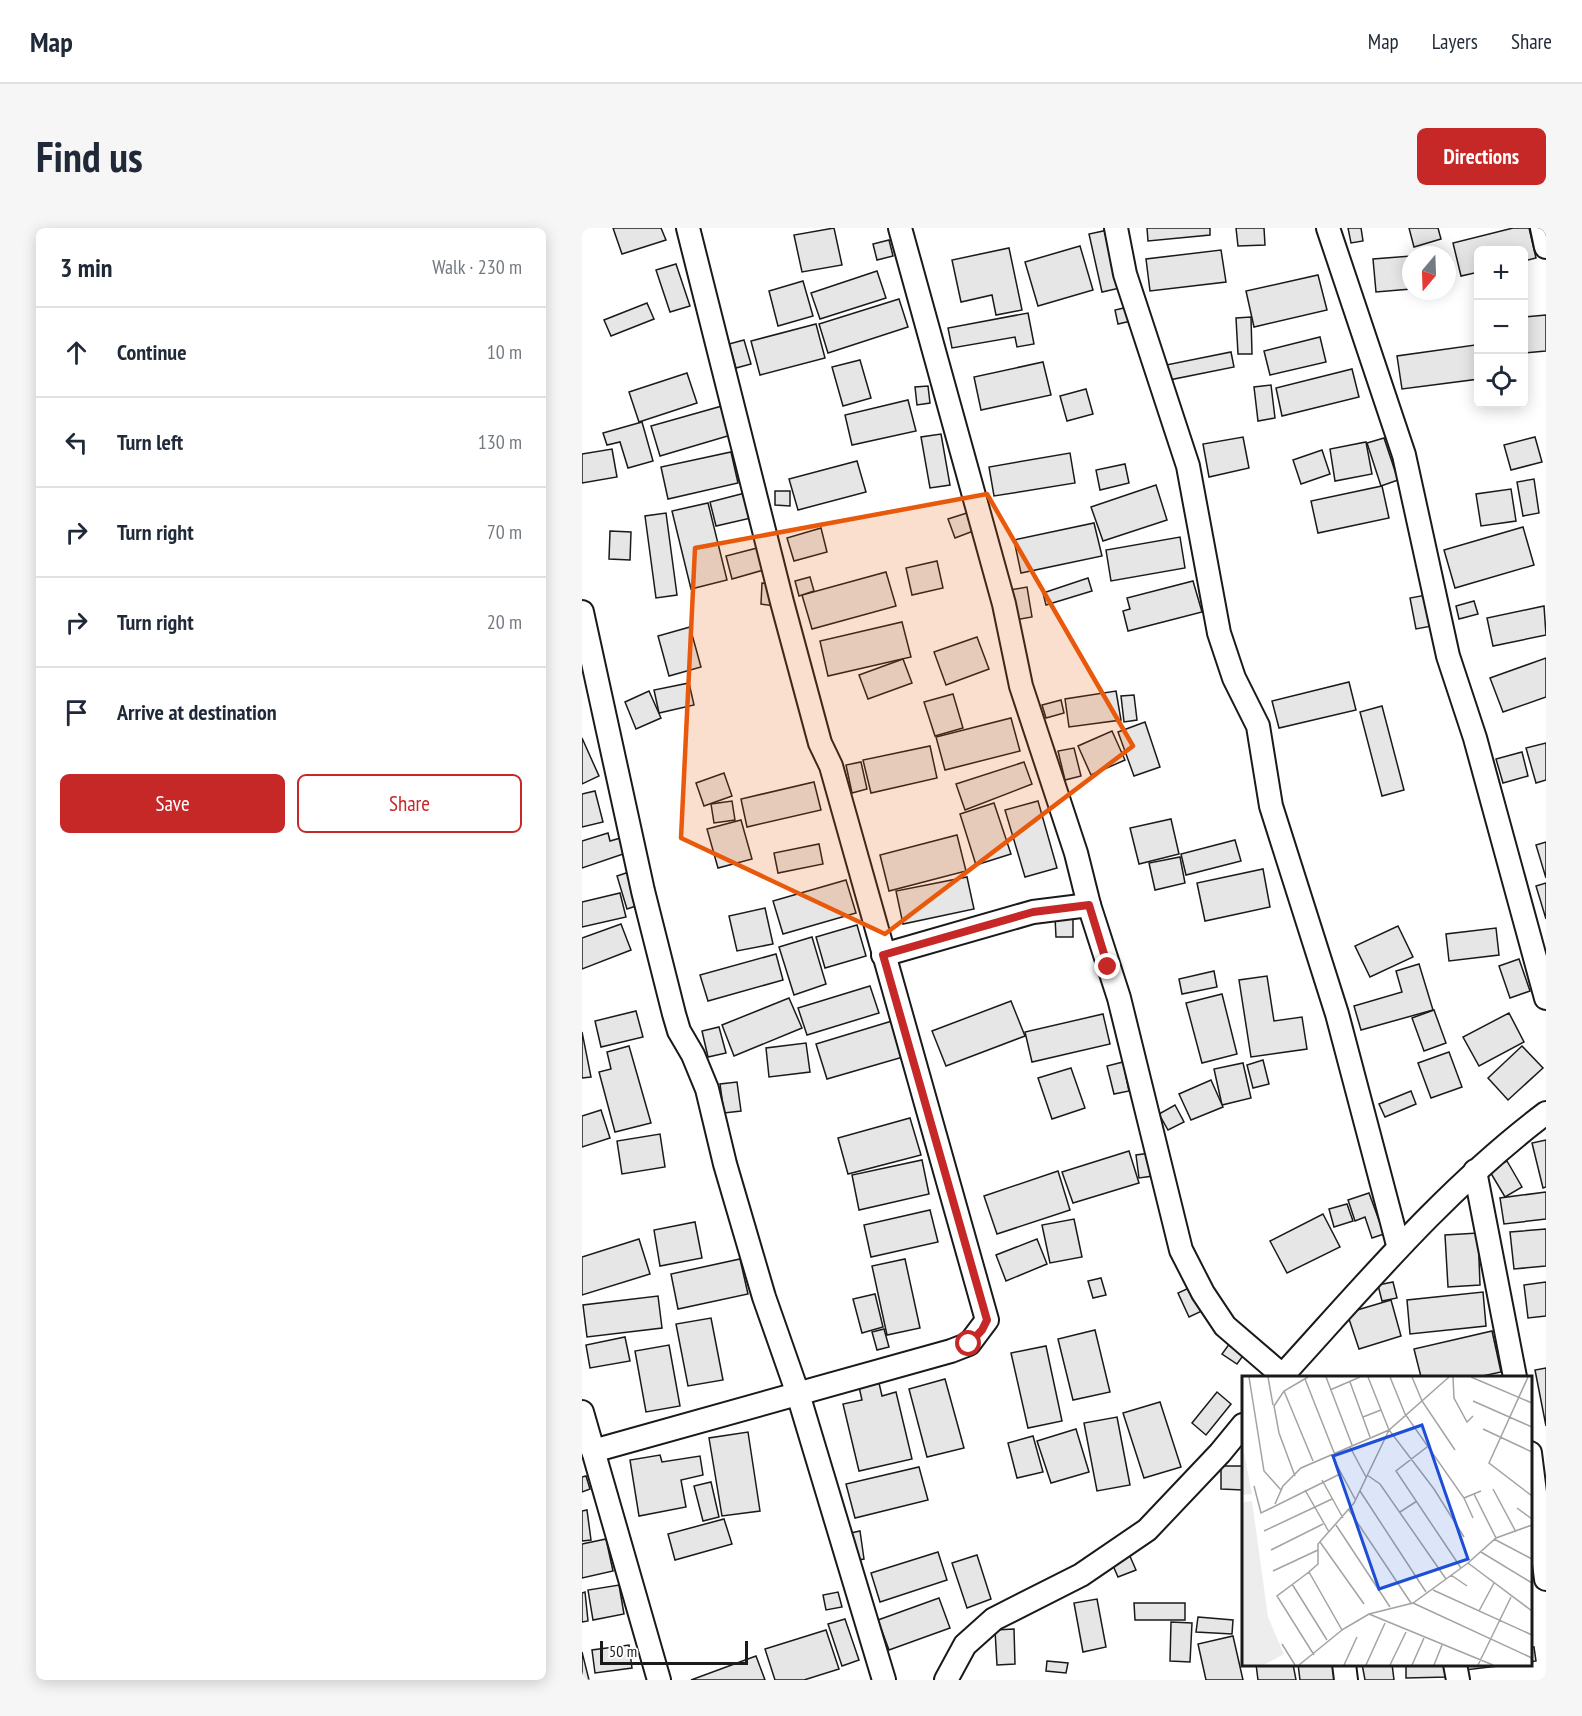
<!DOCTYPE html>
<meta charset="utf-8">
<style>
:root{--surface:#fff;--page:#f6f6f7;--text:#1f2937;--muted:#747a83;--line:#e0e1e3;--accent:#c62828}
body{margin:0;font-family:"PT Sans Narrow",sans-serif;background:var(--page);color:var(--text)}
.controls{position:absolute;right:18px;top:18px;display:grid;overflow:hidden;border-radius:9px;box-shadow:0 3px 15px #0003}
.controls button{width:54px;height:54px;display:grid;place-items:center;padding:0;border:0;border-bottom:2px solid var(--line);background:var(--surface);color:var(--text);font:30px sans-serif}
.compass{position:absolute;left:820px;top:18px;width:54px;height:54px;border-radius:50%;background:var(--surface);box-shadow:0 3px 15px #0003;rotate:199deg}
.scale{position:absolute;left:18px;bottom:15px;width:148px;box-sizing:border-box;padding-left:6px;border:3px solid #1a1a1a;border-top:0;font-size:16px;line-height:21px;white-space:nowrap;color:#1a1a1a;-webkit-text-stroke:4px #fff;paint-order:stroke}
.stop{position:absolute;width:18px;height:18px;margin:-14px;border:4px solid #c62828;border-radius:50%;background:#fff}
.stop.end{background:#c62828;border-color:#fff;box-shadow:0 2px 6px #0008}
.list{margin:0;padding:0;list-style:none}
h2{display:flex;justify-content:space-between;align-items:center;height:78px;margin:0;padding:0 24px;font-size:26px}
h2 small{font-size:20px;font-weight:400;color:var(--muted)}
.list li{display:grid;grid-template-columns:39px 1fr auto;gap:18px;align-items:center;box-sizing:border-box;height:90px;padding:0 24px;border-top:2px solid var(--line)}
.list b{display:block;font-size:22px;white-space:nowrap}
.list em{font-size:20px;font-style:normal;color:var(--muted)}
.actions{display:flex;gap:12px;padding:18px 24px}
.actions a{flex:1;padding:14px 0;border:2px solid var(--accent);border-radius:9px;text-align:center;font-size:21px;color:var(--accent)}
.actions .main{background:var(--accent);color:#fff}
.icon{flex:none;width:33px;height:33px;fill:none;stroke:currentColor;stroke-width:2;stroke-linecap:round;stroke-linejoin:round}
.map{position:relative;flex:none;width:964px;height:1452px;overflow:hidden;border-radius:9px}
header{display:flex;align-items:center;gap:36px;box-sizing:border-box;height:84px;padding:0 30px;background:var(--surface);border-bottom:2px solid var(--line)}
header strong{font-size:28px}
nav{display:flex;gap:33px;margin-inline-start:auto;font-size:21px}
.intro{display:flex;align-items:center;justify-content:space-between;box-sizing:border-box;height:144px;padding:0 36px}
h1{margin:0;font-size:42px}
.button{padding:15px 27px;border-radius:9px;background:var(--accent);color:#fff;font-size:21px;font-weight:700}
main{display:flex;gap:36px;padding:0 36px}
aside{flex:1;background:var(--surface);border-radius:9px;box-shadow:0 3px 15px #0003}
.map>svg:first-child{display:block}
</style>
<header>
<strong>Map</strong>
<nav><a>Map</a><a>Layers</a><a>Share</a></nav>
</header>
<div class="intro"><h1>Find us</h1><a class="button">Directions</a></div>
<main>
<aside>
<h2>3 min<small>Walk · 230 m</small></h2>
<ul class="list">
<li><svg class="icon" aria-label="ahead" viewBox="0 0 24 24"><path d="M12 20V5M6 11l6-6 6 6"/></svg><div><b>Continue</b></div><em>10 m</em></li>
<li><svg class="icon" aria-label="left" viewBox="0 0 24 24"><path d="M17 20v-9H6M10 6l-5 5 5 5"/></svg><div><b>Turn left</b></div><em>130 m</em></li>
<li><svg class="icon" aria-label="right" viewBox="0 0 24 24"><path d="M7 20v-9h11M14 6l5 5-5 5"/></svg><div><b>Turn right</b></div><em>70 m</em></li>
<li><svg class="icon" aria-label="right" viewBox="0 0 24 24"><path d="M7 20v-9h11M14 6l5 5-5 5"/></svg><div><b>Turn right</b></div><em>20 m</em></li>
<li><svg class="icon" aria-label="arrive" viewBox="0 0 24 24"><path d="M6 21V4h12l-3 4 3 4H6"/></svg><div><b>Arrive at destination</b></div></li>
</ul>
<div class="actions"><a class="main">Save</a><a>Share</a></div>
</aside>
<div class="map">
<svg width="964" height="1452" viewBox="0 0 964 1452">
<rect width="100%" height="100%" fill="#fff"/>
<g fill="#e6e6e6" stroke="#1a1a1a" stroke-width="1.5">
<polygon points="31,0 79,0 84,12 40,26"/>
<polygon points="252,0 260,37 220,44 212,7"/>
<polygon points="565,0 628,0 628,7 566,13"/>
<polygon points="654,0 682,0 683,17 656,18"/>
<polygon points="766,0 779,0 781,13 769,15"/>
<polygon points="827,0 856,0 859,11 832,19"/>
<polygon points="931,0 947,0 954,30 942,33 942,22 897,22 897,44 879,48 871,15"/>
<polygon points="526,2 538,60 520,64 507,6"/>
<polygon points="307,12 311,28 295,32 291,16"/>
<polygon points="498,18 511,62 456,78 443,34"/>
<polygon points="427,20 440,82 414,87 410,67 379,74 370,32"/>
<polygon points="639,22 644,54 568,63 564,31"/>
<polygon points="829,28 829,61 794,64 791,31"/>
<polygon points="94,36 108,78 88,84 74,42"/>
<polygon points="295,43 304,70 238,91 229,65"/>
<polygon points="736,47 745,82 672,99 664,63"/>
<polygon points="221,53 231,88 196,98 187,63"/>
<polygon points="317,71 326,99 246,125 237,96"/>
<polygon points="65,75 72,91 29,108 22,92"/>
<polygon points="546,79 549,93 536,96 533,82"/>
<polygon points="446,85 452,116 435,119 433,109 370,120 366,100"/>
<polygon points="964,87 964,123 942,125 942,89"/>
<polygon points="669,89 670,126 656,126 654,90"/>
<polygon points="234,96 243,130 178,147 169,113"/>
<polygon points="738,109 744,134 688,147 682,123"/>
<polygon points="162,112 169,136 154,140 147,116"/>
<polygon points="893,117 897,151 820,161 815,128"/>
<polygon points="649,124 652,139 587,152 584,137"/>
<polygon points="278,132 289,170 261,178 250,139"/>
<polygon points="461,134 469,167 399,182 392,149"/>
<polygon points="770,141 777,169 700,188 694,160"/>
<polygon points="105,145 115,175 57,194 47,164"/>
<polygon points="689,157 693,190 676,193 672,159"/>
<polygon points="346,158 348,175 335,177 333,159"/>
<polygon points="504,161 511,186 485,193 478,168"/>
<polygon points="326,172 334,203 270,217 263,187"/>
<polygon points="140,178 149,207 78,228 69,198"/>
<polygon points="60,194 71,233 46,240 38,214 25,217 21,205"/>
<polygon points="359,206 368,257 348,260 339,209"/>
<polygon points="661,209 667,240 627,249 621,216"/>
<polygon points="953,209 960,234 929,242 922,217"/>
<polygon points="802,210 816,252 799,258 785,215"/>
<polygon points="784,214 790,246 753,253 748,221"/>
<polygon points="30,221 35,249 0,255 0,226"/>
<polygon points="740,222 748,246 719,256 711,232"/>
<polygon points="149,224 156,255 86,271 79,239"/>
<polygon points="488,225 493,255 412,268 407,239"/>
<polygon points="275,233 284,264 216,282 207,251"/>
<polygon points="543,236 547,255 518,262 514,242"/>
<polygon points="952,251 957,285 941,288 935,254"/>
<polygon points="574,257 585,292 521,313 509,279"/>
<polygon points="800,258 807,290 736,305 729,273"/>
<polygon points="929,261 934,293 899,298 894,266"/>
<polygon points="193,263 208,263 208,278 193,277"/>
<polygon points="163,265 169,290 134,298 128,274"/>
<polygon points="126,275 145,352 109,361 90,283"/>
<polygon points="388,284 394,302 373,310 366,291"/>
<polygon points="84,285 95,367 74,370 63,288"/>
<polygon points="512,295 520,328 439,345 432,312"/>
<polygon points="941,299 952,337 873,360 862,322"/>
<polygon points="239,300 245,324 212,333 205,310"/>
<polygon points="28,303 49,304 48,332 27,331"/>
<polygon points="598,309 603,340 529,353 524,322"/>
<polygon points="179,319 185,341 150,351 144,328"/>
<polygon points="355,333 361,360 330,367 324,340"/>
<polygon points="304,344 314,378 230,401 220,367"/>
<polygon points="228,349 232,363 217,368 213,353"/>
<polygon points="506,350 510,363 464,377 461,365"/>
<polygon points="611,353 620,384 546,403 541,383 548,381 545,370"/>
<polygon points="180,355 194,356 193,378 179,376"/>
<polygon points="445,359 450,389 433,392 428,362"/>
<polygon points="844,367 850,398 834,401 828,370"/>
<polygon points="892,373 896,386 877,391 874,378"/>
<polygon points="962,378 964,407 911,418 905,390"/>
<polygon points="320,394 329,429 246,448 238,413"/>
<polygon points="108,399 119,439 87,448 76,408"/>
<polygon points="395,409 407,441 364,457 352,424"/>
<polygon points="964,430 964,469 921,484 908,450"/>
<polygon points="321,431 330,455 286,471 277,447"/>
<polygon points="767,454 774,482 697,500 690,473"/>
<polygon points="107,455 112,477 77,485 72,462"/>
<polygon points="67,463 79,490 54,501 43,474"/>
<polygon points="534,463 539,492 487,499 483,471"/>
<polygon points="371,466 381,500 353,508 342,474"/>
<polygon points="552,467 555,492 542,494 539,468"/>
<polygon points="479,472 482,485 464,490 460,477"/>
<polygon points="800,478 822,562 800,568 778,484"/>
<polygon points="429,490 438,523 363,542 354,509"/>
<polygon points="563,494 578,539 552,548 536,504"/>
<polygon points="530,503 543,532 509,547 496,518"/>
<polygon points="0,510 17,548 0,556"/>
<polygon points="964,515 964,552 954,555 944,520"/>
<polygon points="348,518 355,550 289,565 281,532"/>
<polygon points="492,520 499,548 483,552 476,523"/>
<polygon points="940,524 946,548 921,555 914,531"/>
<polygon points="279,534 285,561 270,565 264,537"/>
<polygon points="442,534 450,556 383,582 374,556"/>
<polygon points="142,545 150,568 122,578 114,555"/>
<polygon points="232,554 239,582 165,599 159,571"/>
<polygon points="13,563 21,594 0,599 0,566"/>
<polygon points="150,573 153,592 132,595 129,576"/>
<polygon points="456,573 475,640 443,649 423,582"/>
<polygon points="412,575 429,626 394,637 378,586"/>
<polygon points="589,591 597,626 557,636 548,600"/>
<polygon points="159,592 170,631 136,640 125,601"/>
<polygon points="26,605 28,613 42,609 47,624 0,640 0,613"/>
<polygon points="375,607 384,643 307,663 298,627"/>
<polygon points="653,612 659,633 604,647 599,626"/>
<polygon points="964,614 964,650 954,617"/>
<polygon points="237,616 241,636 196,645 192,625"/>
<polygon points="598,629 603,655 573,662 567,635"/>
<polygon points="681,641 688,679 623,693 615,655"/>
<polygon points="50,643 60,676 45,681 35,648"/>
<polygon points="385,649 392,681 321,696 314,663"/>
<polygon points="264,652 274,685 201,706 191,673"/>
<polygon points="964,655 964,691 954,658"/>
<polygon points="38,665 44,689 0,699 0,674"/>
<polygon points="183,680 191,716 155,723 147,688"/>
<polygon points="473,689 491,689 491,709 474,709"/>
<polygon points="39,696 49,722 0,741 0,710"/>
<polygon points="275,697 284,728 243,740 234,709"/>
<polygon points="816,698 831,729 788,749 773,718"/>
<polygon points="914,700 917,727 867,733 864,706"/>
<polygon points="230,709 244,756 212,767 197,719"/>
<polygon points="194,726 201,752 126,773 118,747"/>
<polygon points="937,731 948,763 928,770 917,738"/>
<polygon points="837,736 851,782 779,802 772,778 820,764 814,743"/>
<polygon points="632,743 635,759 600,766 597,751"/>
<polygon points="685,748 692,793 720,789 725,821 669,829 657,752"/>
<polygon points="288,758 297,785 225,807 216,780"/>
<polygon points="640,766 655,826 620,835 604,775"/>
<polygon points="207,770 220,800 152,828 140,797"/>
<polygon points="429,773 443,808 364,838 350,803"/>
<polygon points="852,782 864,815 842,823 830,790"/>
<polygon points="54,783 61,809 19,819 13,793"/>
<polygon points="927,785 942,814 897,838 881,809"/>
<polygon points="521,786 528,816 450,834 443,804"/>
<polygon points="310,793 321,829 245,851 234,816"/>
<polygon points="137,799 144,825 126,829 120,803"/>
<polygon points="0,804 9,849 0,850"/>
<polygon points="224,815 228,844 187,849 184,820"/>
<polygon points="47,818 69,895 33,904 17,844 29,841 25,824"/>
<polygon points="940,818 961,840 926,872 906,850"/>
<polygon points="867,824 880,859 849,870 836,835"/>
<polygon points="681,832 687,856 671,860 665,837"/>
<polygon points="541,834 547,863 532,866 525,838"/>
<polygon points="661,835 669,870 640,877 632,841"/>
<polygon points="489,840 503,880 470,891 456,850"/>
<polygon points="629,852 641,879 609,892 597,866"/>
<polygon points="155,854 159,883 142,885 138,856"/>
<polygon points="829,863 834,876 803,889 797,876"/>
<polygon points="593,877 602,894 586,902 577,886"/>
<polygon points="19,882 28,910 0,919 0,888"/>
<polygon points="328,890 339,927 266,946 256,910"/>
<polygon points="78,906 83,939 40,946 35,913"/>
<polygon points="964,912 964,959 961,960 950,915"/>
<polygon points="547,923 557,955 491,975 480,944"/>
<polygon points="568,925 571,948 557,950 554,927"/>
<polygon points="340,932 347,966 277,982 270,947"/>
<polygon points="925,933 940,959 923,969 907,942"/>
<polygon points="476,943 488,982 415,1006 402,968"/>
<polygon points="964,964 964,991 922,996 918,970"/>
<polygon points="787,965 802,1006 790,1010 783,989 773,993 766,972"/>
<polygon points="765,976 771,993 752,999 747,981"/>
<polygon points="348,982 356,1014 289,1029 282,997"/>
<polygon points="741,986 758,1019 705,1045 688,1013"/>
<polygon points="492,991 500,1029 468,1035 460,997"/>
<polygon points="113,994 120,1030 78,1038 72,1002"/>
<polygon points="964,1001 964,1038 932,1041 928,1004"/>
<polygon points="896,1005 898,1057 866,1059 863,1007"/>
<polygon points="57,1011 68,1046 0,1067 0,1029"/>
<polygon points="455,1011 465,1036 424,1053 414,1027"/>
<polygon points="158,1031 166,1066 96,1081 89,1046"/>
<polygon points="323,1031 338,1100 305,1107 290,1038"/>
<polygon points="519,1050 524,1067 511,1070 506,1053"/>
<polygon points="811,1054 815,1070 800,1073 796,1057"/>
<polygon points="964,1054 964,1088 946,1090 942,1057"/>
<polygon points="609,1059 620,1083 607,1089 596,1065"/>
<polygon points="901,1064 904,1098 828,1106 825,1072"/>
<polygon points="293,1066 301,1099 280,1105 271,1071"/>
<polygon points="76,1068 80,1100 5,1109 1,1077"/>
<polygon points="809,1072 819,1108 777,1121 765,1085"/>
<polygon points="129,1090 141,1152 106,1158 94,1096"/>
<polygon points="302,1101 307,1119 295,1122 290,1104"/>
<polygon points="513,1102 528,1164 491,1172 476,1111"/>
<polygon points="910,1103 919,1144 896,1149 839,1149 832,1121"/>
<polygon points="43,1109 48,1133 8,1140 4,1117"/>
<polygon points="648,1115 663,1125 655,1136 640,1126"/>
<polygon points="87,1117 98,1178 64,1184 53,1123"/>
<polygon points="464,1118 480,1193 446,1200 429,1125"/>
<polygon points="964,1140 964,1198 953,1142"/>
<polygon points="363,1151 382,1220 345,1229 327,1161"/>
<polygon points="297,1155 300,1168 314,1164 330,1231 277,1243 261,1176 280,1172 277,1159"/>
<polygon points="635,1164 649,1176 624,1207 610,1195"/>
<polygon points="578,1174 599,1239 562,1250 541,1185"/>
<polygon points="535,1189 548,1257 515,1263 502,1195"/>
<polygon points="494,1201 507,1244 469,1255 455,1213"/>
<polygon points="166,1204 178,1283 140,1288 127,1210"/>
<polygon points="451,1208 461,1244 435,1250 426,1215"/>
<polygon points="78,1227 80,1234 118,1228 121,1247 99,1252 104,1279 57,1288 48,1232"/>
<polygon points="639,1238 661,1238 661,1262 639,1261"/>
<polygon points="337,1239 346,1272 273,1290 264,1256"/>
<polygon points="4,1248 8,1261 0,1264 0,1249"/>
<polygon points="129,1254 137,1289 121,1293 112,1258"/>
<polygon points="5,1282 9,1312 0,1313 0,1283"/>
<polygon points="142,1291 150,1316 93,1332 86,1306"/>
<polygon points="278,1303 282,1331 269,1333 264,1306"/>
<polygon points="24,1311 31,1343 0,1350 0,1316"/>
<polygon points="356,1324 365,1352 298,1374 289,1345"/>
<polygon points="547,1326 554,1342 536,1349 529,1333"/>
<polygon points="395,1327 409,1371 385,1380 370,1335"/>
<polygon points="37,1357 42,1386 11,1392 6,1362"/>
<polygon points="3,1364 6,1393 0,1394 0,1365"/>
<polygon points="256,1364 260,1379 244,1382 241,1367"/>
<polygon points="357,1370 368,1400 307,1422 296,1392"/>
<polygon points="515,1371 524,1419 501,1424 492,1375"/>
<polygon points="552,1375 603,1375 603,1392 553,1392"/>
<polygon points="616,1389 651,1392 650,1406 614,1404"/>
<polygon points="263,1391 277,1432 260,1438 246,1396"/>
<polygon points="589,1394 610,1395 608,1434 588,1433"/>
<polygon points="432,1401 433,1436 415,1437 413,1402"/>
<polygon points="244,1402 257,1441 222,1452 193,1452 183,1421"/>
<polygon points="651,1408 661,1452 624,1452 616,1416"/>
<polygon points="47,1417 50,1440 13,1445 10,1422"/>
<polygon points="952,1419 954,1433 948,1434 948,1420"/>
<polygon points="0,1424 7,1452 0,1452"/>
<polygon points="174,1428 183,1452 109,1452"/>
<polygon points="465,1433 486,1435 484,1445 464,1443"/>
<polygon points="674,1436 711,1436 714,1452 676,1452"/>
<polygon points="716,1436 751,1436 753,1452 718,1452"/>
<polygon points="780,1436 810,1436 812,1452 783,1452"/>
<polygon points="824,1436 866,1436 866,1449 824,1450"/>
<polygon points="882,1436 933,1436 883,1442"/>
</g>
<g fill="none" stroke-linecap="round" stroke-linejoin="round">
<defs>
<g id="minor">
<polyline points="318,0 422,376 439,458 494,625 507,677 537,770 599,1022 621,1065 643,1098 700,1147"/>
<polyline points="534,0 543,46 606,238 637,405 652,450 676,498 689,578 755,786 816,1017"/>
<polyline points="746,0 822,227 866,428 893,510 964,770"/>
<polyline points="960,0 964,19"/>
<polyline points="0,384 61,663 92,786 97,803 111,827 125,861 143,936 182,1069 216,1166 302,1452"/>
<polyline points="301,727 451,684 507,677"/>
<polyline points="893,943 933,1149"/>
<path d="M 699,1149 C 784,1056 863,961 964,885"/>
<polyline points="0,1184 77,1452"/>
<polyline points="11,1223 369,1123 387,1116 405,1092 249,538 238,515 200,374 106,0"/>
<polyline points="948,1225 964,1351"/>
<polyline points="762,1436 764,1452"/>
<polyline points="873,1436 876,1452"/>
<polyline points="364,1452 383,1417 412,1391 499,1347 565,1302 638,1225 661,1197"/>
</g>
</defs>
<use href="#minor" stroke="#1a1a1a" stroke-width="26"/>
<use href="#minor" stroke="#fff" stroke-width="22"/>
</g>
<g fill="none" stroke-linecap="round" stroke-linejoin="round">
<polyline stroke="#c62828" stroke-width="8" points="387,1116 400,1102 405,1092 301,727 451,684 507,677 526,739"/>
</g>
<path fill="#e8590c" fill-opacity="0.2" stroke="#e8590c" stroke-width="4.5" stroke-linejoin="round" d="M 405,266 L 551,518 L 303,706 L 99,610 L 113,320 Z"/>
<g transform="translate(660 1148)">
<rect width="290" height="290" fill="#fff"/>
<path d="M 0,66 L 10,118 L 0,119 ZM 10,125 L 26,241 L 42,278 L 22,289 L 0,289 L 0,126 Z" fill="#ededed"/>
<path fill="none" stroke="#a3a3a3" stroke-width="1.5" d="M 7,1 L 22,95 L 39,114M 26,1 L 31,29M 84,1 L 110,69M 126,1 L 147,54 L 192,113 L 222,161M 148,1 L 163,38 L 222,122 L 231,142M 170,1 L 180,25 L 213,74M 211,1 L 212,22 L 225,46 L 231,40M 229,1 L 290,27M 286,1 L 247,87 L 290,120M 63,3 L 93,79M 108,6 L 128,61M 88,14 L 118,1M 42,15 L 71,85M 231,25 L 290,51M 121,41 L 139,34M 241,53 L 290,76M 147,54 L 112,127 L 76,168 L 76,188 L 67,196 L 100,254 L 127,238 L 171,227 L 226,187 L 254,162 L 290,149M 108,71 L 124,101M 185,71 L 154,95 L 219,192M 90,80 L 113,123M 125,99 L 138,108 L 204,203M 53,100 L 37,57 L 32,30 L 42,15 L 66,1M 80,104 L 101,142M 12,110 L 19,137 L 98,98M 251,113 L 274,156M 63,114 L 87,156M 118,115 L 184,216M 232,118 L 254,162M 222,122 L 239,115M 33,128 L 41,110 L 59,92 L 147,54 L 207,1M 275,132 L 290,143M 107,134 L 169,227M 158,136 L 175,125M 94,149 L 148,231M 22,155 L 90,123M 252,163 L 290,183M 78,166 L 122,228M 29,174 L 81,148M 239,176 L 290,207M 226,187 L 290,235M 31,195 L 76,174M 67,196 L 35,220 L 72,279M 209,199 L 225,210M 50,208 L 85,264M 191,214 L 290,259M 171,227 L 290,282M 237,235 L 252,207M 127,238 L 251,289M 40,268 L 53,289M 57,289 L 100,254M 102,289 L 115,261M 124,289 L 143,247M 148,289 L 164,256M 170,289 L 182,262M 192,289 L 200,269M 236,289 L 269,221"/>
<path fill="#1d4ed8" fill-opacity="0.15" stroke="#1d4ed8" stroke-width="3" d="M 180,49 L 226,183 L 137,213 L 91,80 Z"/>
<rect width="290" height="290" fill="none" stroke="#1a1a1a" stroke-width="3"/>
</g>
</svg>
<div class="controls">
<button>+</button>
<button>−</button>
<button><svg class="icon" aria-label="locate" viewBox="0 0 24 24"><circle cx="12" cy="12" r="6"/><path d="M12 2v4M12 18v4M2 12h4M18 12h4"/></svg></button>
</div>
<svg class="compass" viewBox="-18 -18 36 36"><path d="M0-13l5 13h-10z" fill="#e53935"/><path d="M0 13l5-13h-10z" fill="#747a83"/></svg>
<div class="scale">50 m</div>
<div class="stop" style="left:387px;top:1116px"></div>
<div class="stop end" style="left:526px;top:739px"></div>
</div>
</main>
